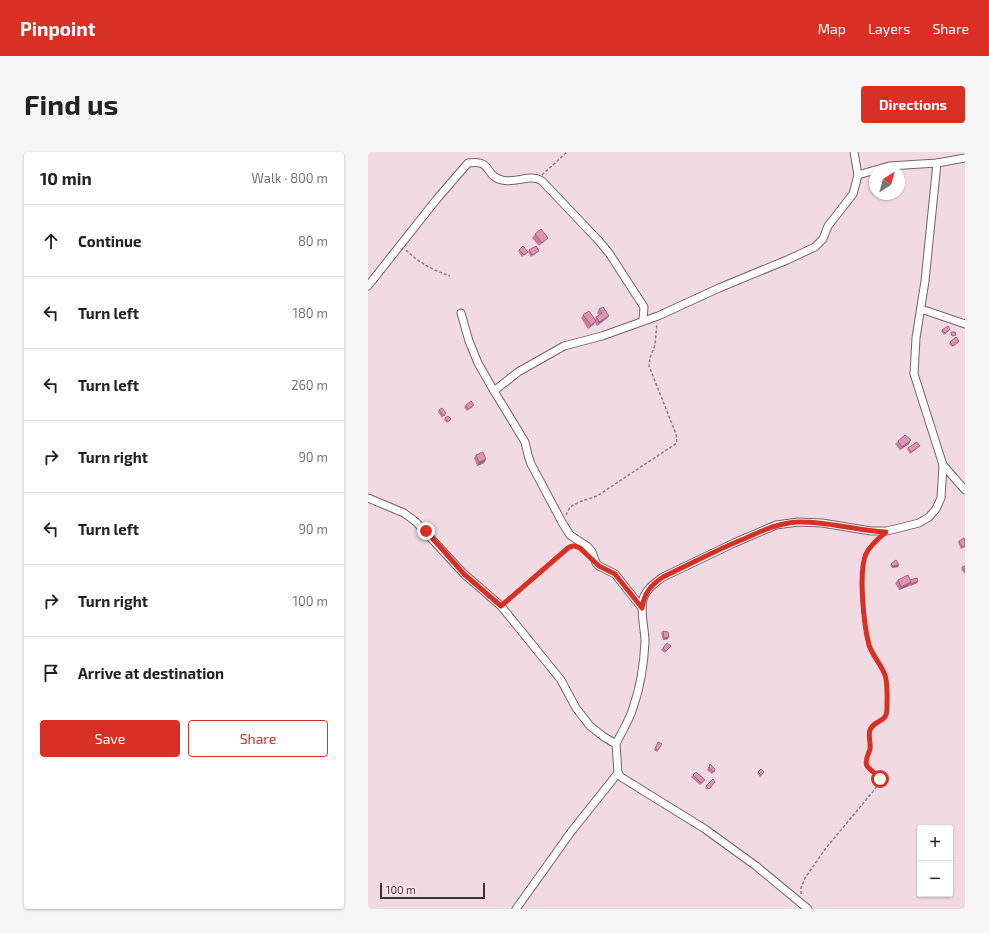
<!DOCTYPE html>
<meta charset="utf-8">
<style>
:root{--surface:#fff;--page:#f6f6f6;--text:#222;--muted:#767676;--line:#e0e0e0;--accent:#d93025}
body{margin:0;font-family:"Exo 2",sans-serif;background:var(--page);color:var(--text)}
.controls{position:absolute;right:12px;bottom:12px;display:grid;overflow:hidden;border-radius:4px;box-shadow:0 1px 3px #0004}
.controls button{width:36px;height:36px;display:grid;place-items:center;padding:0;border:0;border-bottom:1px solid var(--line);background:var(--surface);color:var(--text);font:20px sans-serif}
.compass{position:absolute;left:501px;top:12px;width:36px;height:36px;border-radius:50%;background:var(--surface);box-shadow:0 1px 3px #0004;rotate:37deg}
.scale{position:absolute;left:12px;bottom:10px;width:105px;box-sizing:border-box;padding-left:4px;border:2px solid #3b3236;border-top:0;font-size:11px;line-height:14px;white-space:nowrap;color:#3b3236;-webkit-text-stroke:3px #ffe7f0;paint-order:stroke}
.stop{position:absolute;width:12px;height:12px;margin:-9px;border:3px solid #d93025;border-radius:50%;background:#fff}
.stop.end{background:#d93025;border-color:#fff;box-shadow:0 1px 4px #0008}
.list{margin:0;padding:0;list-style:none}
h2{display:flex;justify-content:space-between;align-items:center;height:52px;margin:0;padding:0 16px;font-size:17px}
h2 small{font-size:13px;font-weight:400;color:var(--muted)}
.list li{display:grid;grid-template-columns:26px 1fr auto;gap:12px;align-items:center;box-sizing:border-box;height:72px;padding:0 16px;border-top:1px solid var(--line)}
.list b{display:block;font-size:15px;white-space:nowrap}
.list em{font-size:13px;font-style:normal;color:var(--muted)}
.actions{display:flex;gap:8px;padding:12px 16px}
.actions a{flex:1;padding:9px 0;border:1px solid var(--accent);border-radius:4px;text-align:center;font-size:14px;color:var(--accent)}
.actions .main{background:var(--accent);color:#fff}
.icon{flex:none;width:22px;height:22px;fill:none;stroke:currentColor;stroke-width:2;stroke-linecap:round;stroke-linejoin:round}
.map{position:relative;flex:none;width:597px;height:757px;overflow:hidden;border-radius:4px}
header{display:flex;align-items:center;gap:24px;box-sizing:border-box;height:56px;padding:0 20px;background:var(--accent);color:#fff}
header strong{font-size:19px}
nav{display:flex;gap:22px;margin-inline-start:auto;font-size:14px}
.intro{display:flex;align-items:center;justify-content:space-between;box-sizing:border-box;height:96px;padding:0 24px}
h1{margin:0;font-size:28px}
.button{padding:10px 18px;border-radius:4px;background:var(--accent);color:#fff;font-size:14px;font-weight:700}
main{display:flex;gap:24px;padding:0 24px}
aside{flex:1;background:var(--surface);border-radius:4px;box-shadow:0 1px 3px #0004}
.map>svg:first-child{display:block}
</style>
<header>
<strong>Pinpoint</strong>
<nav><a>Map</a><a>Layers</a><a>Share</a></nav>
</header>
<div class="intro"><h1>Find us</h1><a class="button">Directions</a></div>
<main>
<aside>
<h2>10 min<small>Walk · 800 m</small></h2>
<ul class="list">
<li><svg class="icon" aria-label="ahead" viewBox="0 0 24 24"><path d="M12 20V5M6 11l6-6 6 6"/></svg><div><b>Continue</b></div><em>80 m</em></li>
<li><svg class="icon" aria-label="left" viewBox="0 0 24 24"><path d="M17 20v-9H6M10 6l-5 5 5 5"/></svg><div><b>Turn left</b></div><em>180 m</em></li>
<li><svg class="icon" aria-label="left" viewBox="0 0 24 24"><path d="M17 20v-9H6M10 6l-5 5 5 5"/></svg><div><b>Turn left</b></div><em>260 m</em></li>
<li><svg class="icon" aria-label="right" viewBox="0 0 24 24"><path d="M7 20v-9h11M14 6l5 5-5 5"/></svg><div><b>Turn right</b></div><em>90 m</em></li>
<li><svg class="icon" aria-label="left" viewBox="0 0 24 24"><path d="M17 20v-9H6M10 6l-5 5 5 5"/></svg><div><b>Turn left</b></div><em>90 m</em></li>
<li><svg class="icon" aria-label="right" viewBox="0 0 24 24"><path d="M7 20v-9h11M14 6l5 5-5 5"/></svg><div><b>Turn right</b></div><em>100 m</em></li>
<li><svg class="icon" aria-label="arrive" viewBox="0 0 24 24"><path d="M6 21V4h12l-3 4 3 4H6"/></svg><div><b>Arrive at destination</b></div></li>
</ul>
<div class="actions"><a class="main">Save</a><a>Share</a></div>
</aside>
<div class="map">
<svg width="597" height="757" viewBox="0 0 597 757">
<rect width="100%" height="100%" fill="#f2dae3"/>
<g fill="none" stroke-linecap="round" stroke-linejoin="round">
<defs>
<g id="minor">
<polyline points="490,23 521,14 569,11 597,6"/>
<path d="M 0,134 L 68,48 L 100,11 C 125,7 116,24 134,28 C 148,32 162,21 174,29 L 231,89 L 241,101 L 276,155 L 275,168"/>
<polyline points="553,157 597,172"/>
<polyline points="93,161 101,189 110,211 126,239 157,290 160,303 163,312 195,372 202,383 220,395 224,400 228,411 231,414 247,422 274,456"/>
<polyline points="126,239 150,220 196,194 234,184 290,164 351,136 419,108 447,95 455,87 460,74 485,42 490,23 486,0"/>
<polyline points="575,313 597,338"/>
<polyline points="0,346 36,361 48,370 96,422 133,454 193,528 208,556 222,574 236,585 248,592 250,621 253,625 337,677 388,714 440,757"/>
<path d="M 248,592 C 253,581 261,569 265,556 C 272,536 276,512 277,490 C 277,477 272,461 275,447 C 278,437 287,431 295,425 L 366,391 L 408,373 L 430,370 L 454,371 L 503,379 L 519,379 L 551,371 L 561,365 L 568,357 L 573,346 L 575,313 L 546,222 L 548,186 L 557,129 L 569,11"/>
<polyline points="148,757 203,680 250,621"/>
</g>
</defs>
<use href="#minor" stroke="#76626a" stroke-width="9"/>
<g stroke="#8e7f85" stroke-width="1.5" stroke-dasharray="3 2" stroke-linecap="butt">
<polyline points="174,23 199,0"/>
<path d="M 38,98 C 51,111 65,118 82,124"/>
<polyline points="198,363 202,355 211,350 229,344 309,291 308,282 281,214 282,206 287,193 289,171"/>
<polyline points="138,449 200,397 206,394"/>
<path d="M 433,742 L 433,736 L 437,726 L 458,696 L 512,631 C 513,621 498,619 498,609 C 498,604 502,600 502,594 C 502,589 500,581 502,576 C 505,571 511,571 515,568 C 521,561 519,539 518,529 C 517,516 505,506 501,493 C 496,478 497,461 496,445 C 495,434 493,422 495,411 C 497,400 504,394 511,386"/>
</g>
<use href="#minor" stroke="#fff" stroke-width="7"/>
</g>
<g fill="#c27e9c">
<polygon points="167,82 177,89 171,94 164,86"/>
<polygon points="151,98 160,100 161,98 171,99 170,100 163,105 160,100 154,105 150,99"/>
<polygon points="231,157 241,164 238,167 229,174 227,171 225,173 220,177 213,166 215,163 227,168 228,165 231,163 229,161"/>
<polygon points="582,177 581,179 576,183 573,179 574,178"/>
<polygon points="591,189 590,191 584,195 581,192 582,190"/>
<polygon points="98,253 105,255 99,259 96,255"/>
<polygon points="71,258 78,261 74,266 70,260"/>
<polygon points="77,266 83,267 79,271 76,268"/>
<polygon points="530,289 541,292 532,298 527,292"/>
<polygon points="540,296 550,296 542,302 539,297"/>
<polygon points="108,303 118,307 116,311 109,314 106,306"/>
<polygon points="591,389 597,389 597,395 593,397 590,390"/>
<polygon points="523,412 531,413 530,415 524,416 522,413"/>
<polygon points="597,414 597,421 596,421 593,417"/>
<polygon points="530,428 542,428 550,429 549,431 542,434 542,433 541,434 531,438 527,431"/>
<polygon points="295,479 300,487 295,488 293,481"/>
<polygon points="299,491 303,494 297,501 293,498"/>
<polygon points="289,592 290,598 289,600 286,598"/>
<polygon points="342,612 346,620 344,622 339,618"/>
<polygon points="328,620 337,628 332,633 323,625"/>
<polygon points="390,620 395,622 392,625 389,621"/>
<polygon points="347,630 339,638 337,636 338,634"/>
</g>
<g fill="#9e677f">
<polygon points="241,164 238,167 229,174 231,170"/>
<polygon points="228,169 225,173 220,177 223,173"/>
<polygon points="543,288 541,292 532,298 534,295"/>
<polygon points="118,307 116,311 109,314 111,310"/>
<polygon points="531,413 530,415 524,416 525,414"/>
<polygon points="550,429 549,431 542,434 543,432"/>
<polygon points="543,430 541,434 531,438 533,435"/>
<polygon points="301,485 300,487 295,488 296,486"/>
</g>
<g fill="#e193b5" stroke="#9e677f">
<polygon points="173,77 180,86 174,91 167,82"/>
<polygon points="155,94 160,100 156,103 151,98"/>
<polygon points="168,94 171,99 164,103 161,98"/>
<polygon points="235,155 241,164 231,170 228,165 234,161 231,157"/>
<polygon points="221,159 228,169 223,173 215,163"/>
<polygon points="580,174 582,177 577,181 574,178"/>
<polygon points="583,180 587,180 588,183 584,184"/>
<polygon points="588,185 591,189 585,194 582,190"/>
<polygon points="103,249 106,253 100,257 98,253"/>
<polygon points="74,256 78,261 76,264 71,258"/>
<polygon points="80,264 83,267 80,270 77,266"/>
<polygon points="537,283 543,288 534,295 530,289"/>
<polygon points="549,290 552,294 543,300 540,296"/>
<polygon points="115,300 118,307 111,310 108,303"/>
<polygon points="596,386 597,389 597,394 594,395 591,389"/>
<polygon points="528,408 531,413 525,414 523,412"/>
<polygon points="597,414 597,419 594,415"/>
<polygon points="540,423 543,430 533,435 530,428"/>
<polygon points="549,426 550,429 543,432 542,428"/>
<polygon points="295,479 300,480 301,485 296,486"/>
<polygon points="299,491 303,494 298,499 295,496"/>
<polygon points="290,590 294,592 290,598 287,597"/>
<polygon points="342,612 347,617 346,620 341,616"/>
<polygon points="393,617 396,620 393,623 390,620"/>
<polygon points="328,620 337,628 333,631 325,623"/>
<polygon points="345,627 347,630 341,637 338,634"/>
</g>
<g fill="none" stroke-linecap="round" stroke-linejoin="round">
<path stroke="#d93025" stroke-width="5" d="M 58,379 L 96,422 L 133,454 L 200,396 C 205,393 207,394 212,396 L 231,414 L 247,422 L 274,456 C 276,441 283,433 295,425 C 323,412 350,397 378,386 C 395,378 411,371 430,370 C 460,369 489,379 518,380 C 511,386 502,393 498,402 C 490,420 496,474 501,493 C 504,503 513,512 517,523 C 520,532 519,545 519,556 C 519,571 509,567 503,576 C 499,581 503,590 502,597 C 501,602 496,608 499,614 C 503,619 509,622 512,627"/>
</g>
</svg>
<div class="controls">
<button>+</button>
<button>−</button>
</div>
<svg class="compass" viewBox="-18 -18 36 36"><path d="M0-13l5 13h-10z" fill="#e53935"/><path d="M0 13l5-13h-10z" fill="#767676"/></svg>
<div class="scale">100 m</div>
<div class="stop" style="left:512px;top:627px"></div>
<div class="stop end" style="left:58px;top:379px"></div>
</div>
</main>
